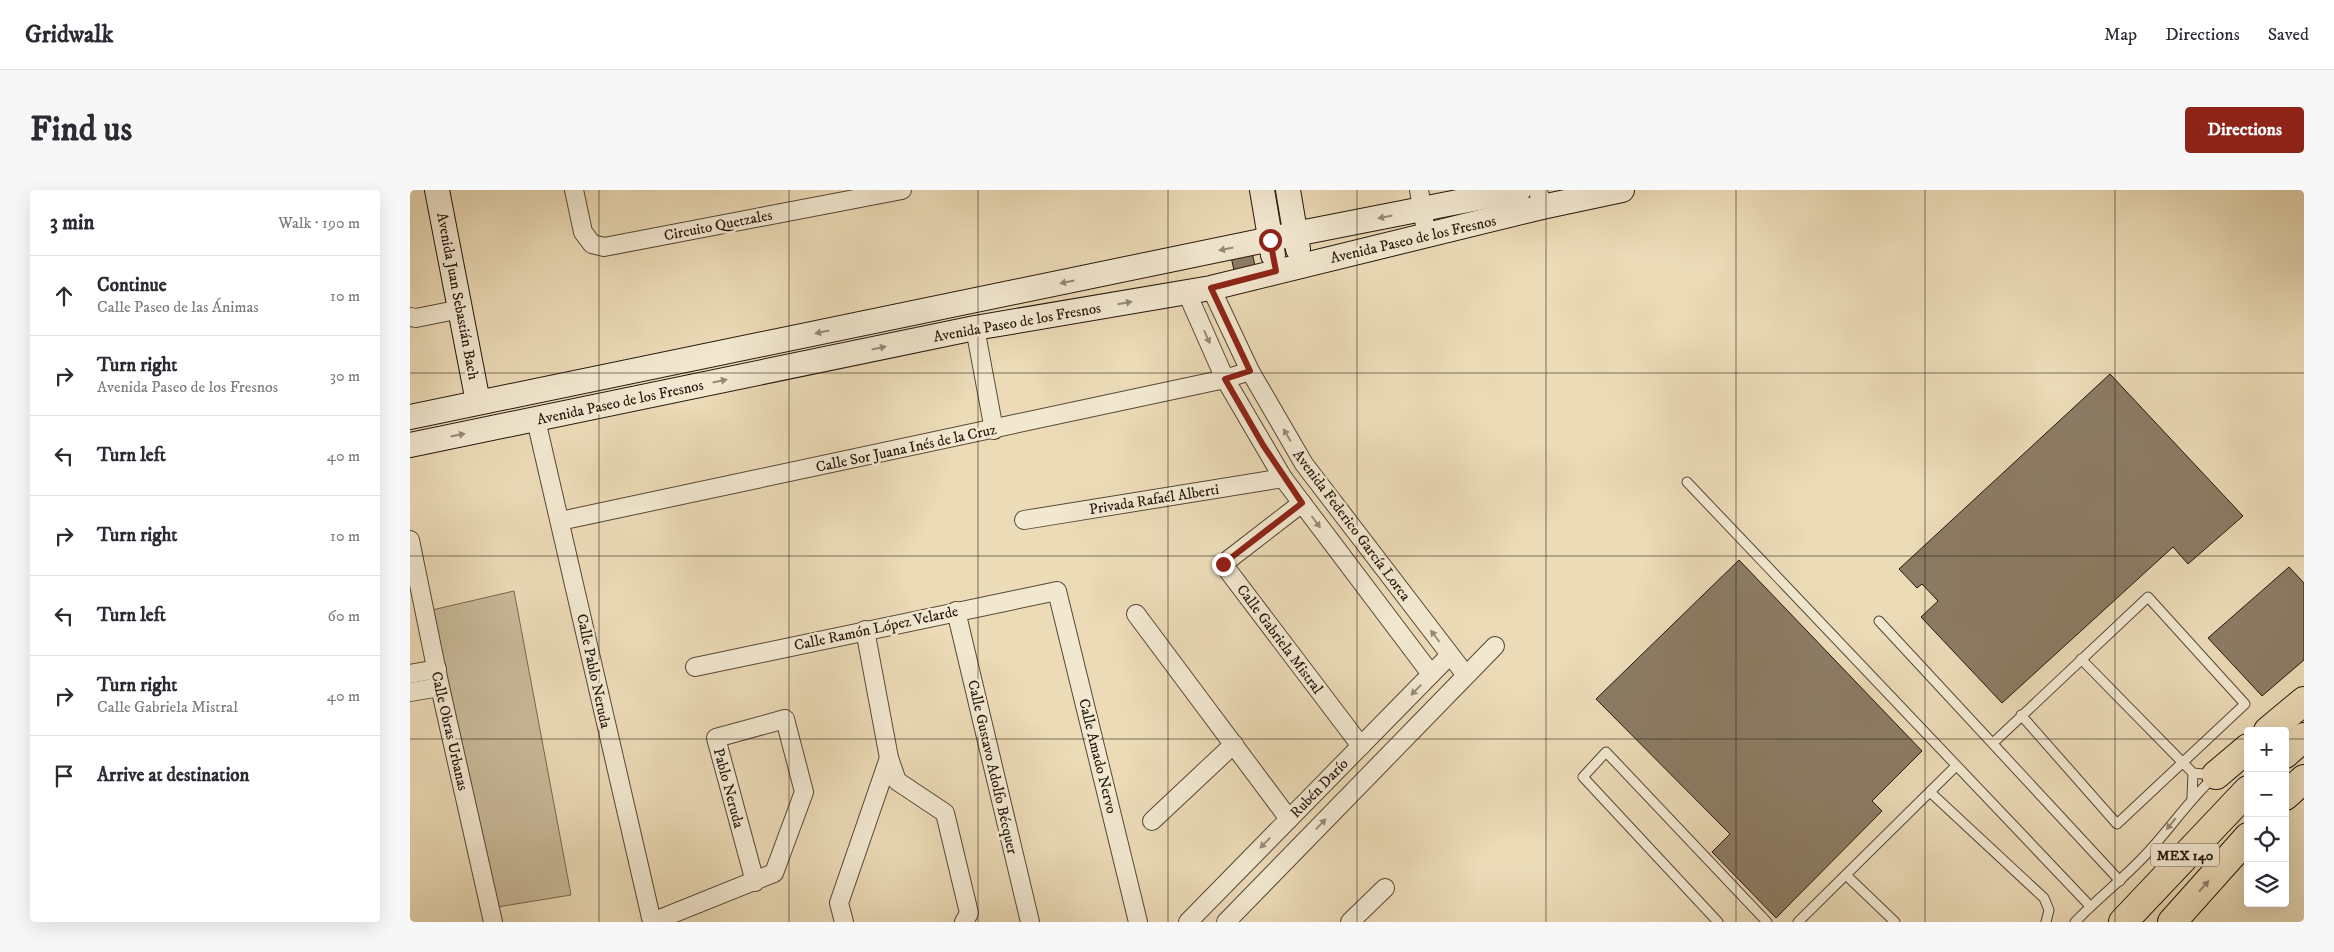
<!DOCTYPE html>
<meta charset="utf-8">
<style>
:root{--surface:#fff;--page:#f7f7f7;--text:#2b2b33;--muted:#7c7c81;--line:#e1e1e2;--accent:#8f2418}
body{margin:0;font-family:"IM FELL DW Pica",serif;background:var(--page);color:var(--text)}
.controls{position:absolute;right:15px;bottom:15px;display:grid;overflow:hidden;border-radius:5px;box-shadow:0 5px 20px #0002}
.controls button{width:45px;height:45px;display:grid;place-items:center;padding:0;border:0;border-bottom:1px solid var(--line);background:var(--surface);color:var(--text);font:25px sans-serif}
.stop{position:absolute;width:15px;height:15px;margin:-11px;border:4px solid #8f2418;border-radius:50%;background:#fff}
.stop.end{background:#8f2418;border-color:#fff;box-shadow:0 1px 5px #0008}
.list{margin:0;padding:0;list-style:none}
h2{display:flex;justify-content:space-between;align-items:center;height:65px;margin:0;padding:0 20px;font-size:21px}
h2 small{font-size:16px;font-weight:400;color:var(--muted)}
.list li{display:grid;grid-template-columns:32px 1fr auto;gap:15px;align-items:center;box-sizing:border-box;height:80px;padding:0 20px;border-top:1px solid var(--line)}
.list b{display:block;font-size:19px;white-space:nowrap}
.list p{margin:0;font-size:16px;white-space:nowrap;color:var(--muted)}
.list em{font-size:16px;font-style:normal;color:var(--muted)}
.icon{flex:none;width:28px;height:28px;fill:none;stroke:currentColor;stroke-width:2;stroke-linecap:round;stroke-linejoin:round}
.map{position:relative;flex:none;width:1894px;height:732px;overflow:hidden;border-radius:5px}
header{display:flex;align-items:center;gap:30px;box-sizing:border-box;height:70px;padding:0 25px;background:var(--surface);border-bottom:1px solid var(--line)}
header strong{font-size:24px}
nav{display:flex;gap:28px;margin-inline-start:auto;font-size:18px}
.intro{display:flex;align-items:center;justify-content:space-between;box-sizing:border-box;height:120px;padding:0 30px}
h1{margin:0;font-size:35px}
.button{padding:12px 22px;border-radius:5px;background:var(--accent);color:#fff;font-size:18px;font-weight:700}
main{display:flex;gap:30px;padding:0 30px}
aside{flex:1;background:var(--surface);border-radius:5px;box-shadow:0 5px 20px #0002}
.map>svg:first-child{display:block}
</style>
<header>
<strong>Gridwalk</strong>
<nav><a>Map</a><a>Directions</a><a>Saved</a></nav>
</header>
<div class="intro"><h1>Find us</h1><a class="button">Directions</a></div>
<main>
<aside>
<h2>3 min<small>Walk · 190 m</small></h2>
<ul class="list">
<li><svg class="icon" aria-label="ahead" viewBox="0 0 24 24"><path d="M12 20V5M6 11l6-6 6 6"/></svg><div><b>Continue</b><p>Calle Paseo de las Ánimas</p></div><em>10 m</em></li>
<li><svg class="icon" aria-label="right" viewBox="0 0 24 24"><path d="M7 20v-9h11M14 6l5 5-5 5"/></svg><div><b>Turn right</b><p>Avenida Paseo de los Fresnos</p></div><em>30 m</em></li>
<li><svg class="icon" aria-label="left" viewBox="0 0 24 24"><path d="M17 20v-9H6M10 6l-5 5 5 5"/></svg><div><b>Turn left</b></div><em>40 m</em></li>
<li><svg class="icon" aria-label="right" viewBox="0 0 24 24"><path d="M7 20v-9h11M14 6l5 5-5 5"/></svg><div><b>Turn right</b></div><em>10 m</em></li>
<li><svg class="icon" aria-label="left" viewBox="0 0 24 24"><path d="M17 20v-9H6M10 6l-5 5 5 5"/></svg><div><b>Turn left</b></div><em>60 m</em></li>
<li><svg class="icon" aria-label="right" viewBox="0 0 24 24"><path d="M7 20v-9h11M14 6l5 5-5 5"/></svg><div><b>Turn right</b><p>Calle Gabriela Mistral</p></div><em>40 m</em></li>
<li><svg class="icon" aria-label="arrive" viewBox="0 0 24 24"><path d="M6 21V4h12l-3 4 3 4H6"/></svg><div><b>Arrive at destination</b></div></li>
</ul>
</aside>
<div class="map">
<svg width="1894" height="732" viewBox="0 0 1894 732">
<rect width="100%" height="100%" fill="#ebdbb7"/>
<filter id="stains"><feTurbulence type="fractalNoise" baseFrequency=".004" numOctaves="4"/><feColorMatrix values="0 0 0 0 .2 0 0 0 0 .09 0 0 0 0 .02 0 0 0 .5 -.17"/></filter>
<radialGradient id="worn" r=".72"><stop offset=".6" stop-color="#630" stop-opacity="0"/><stop offset="1" stop-color="#630" stop-opacity=".3"/></radialGradient>
<polygon fill="#c9ba9a" stroke="#776852" points="104,401 161,705 81,718 22,420"/>
<g fill="#8c7c64" stroke="#25160b">
<polygon points="842,62 845,76 824,80 821,67"/>
<polygon points="1700,184 1833,326 1778,374 1763,357 1592,513 1511,427 1528,411 1512,394 1507,398 1489,379"/>
<polygon points="1329,370 1512,561 1462,611 1472,621 1366,728 1302,662 1320,644 1186,509"/>
<polygon points="1879,377 1894,393 1894,470 1852,506 1798,448"/>
</g>
<g fill="none" stroke-linecap="round" stroke-linejoin="round">
<defs>
<g id="lane">
<polyline points="1277,292 1680,716"/>
<polyline points="1469,431 1710,691"/>
<polyline points="1671,469 1783,583 1803,585"/>
<polyline points="1583,553 1738,407 1835,514 1707,634 1611,525"/>
<polyline points="1520,602 1634,708 1639,720 1636,732"/>
<polyline points="1782,608 1783,583"/>
<polyline points="1436,685 1485,732"/>
<polyline points="1308,732 1173,587 1196,562 1357,732"/>
<polyline points="1388,732 1546,576"/>
<path d="M 1665,732 C 1689,707 1717,686 1740,660 C 1762,636 1780,609 1804,587"/>
</g>
<g id="street">
<polyline points="164,0 173,42 182,54 194,57 492,0"/>
<polyline points="1009,0 1017,47"/>
<polyline points="1128,0 1132,17"/>
<polyline points="801,98 840,181 894,274 1055,484"/>
<polyline points="777,103 815,189 873,288 1021,484"/>
<polyline points="0,127 6,128 51,119"/>
<polyline points="565,138 584,240"/>
<polyline points="126,230 242,732"/>
<polyline points="892,313 813,374 951,556"/>
<polyline points="614,330 873,288"/>
<polyline points="150,331 815,189 840,181"/>
<polyline points="0,350 30,497 83,732"/>
<polyline points="546,421 620,732"/>
<polyline points="726,424 879,629"/>
<polyline points="455,440 479,568 487,591 535,623 559,723 554,732"/>
<polyline points="285,477 647,401 728,732"/>
<polyline points="0,484 27,479"/>
<polyline points="0,502 30,497"/>
<polyline points="742,631 824,554"/>
<polyline points="242,732 364,683 394,602 375,529 306,548 345,692"/>
<polyline points="434,732 429,713 479,568"/>
<polyline points="778,732 1040,465"/>
<polyline points="816,732 1085,456"/>
<polyline points="940,732 975,698"/>
</g>
<g id="secondary">
<polyline points="27,0 68,212"/>
<polyline points="852,0 863,65"/>
<polyline points="878,0 888,59"/>
<polyline points="0,227 885,44 1109,0"/>
<polyline points="0,255 565,138 801,98 1132,17 1212,0"/>
</g>
<g id="highway">
<polyline points="1858,541 1894,511"/>
<polyline points="1875,564 1894,547"/>
<polyline points="1806,585 1838,558"/>
<polyline points="1875,606 1894,589"/>
<polyline points="1713,732 1838,600"/>
<polyline points="1762,732 1838,647"/>
</g>
</defs>
<use href="#lane" stroke="#564736" stroke-width="11"/>
<use href="#street" stroke="#564736" stroke-width="20"/>
<use href="#secondary" stroke="#25160b" stroke-width="26"/>
<use href="#highway" stroke="#25160b" stroke-width="30"/>
<use href="#lane" stroke="#f2e8d0" stroke-width="9"/>
<use href="#street" stroke="#f2e8d0" stroke-width="18"/>
<use href="#secondary" stroke="#f2e8d0" stroke-width="24"/>
<use href="#highway" stroke="#ebdbb7" stroke-width="28"/>
</g>
<defs><path id="oneway-solid" d="M-6-.8H1V-3.2L6.5 0L1 3.2V.8H-6Z" transform="scale(1.25)"/></defs>
<g fill="#968a77">
<use href="#oneway-solid" transform="translate(975 27) rotate(169)"/>
<use href="#oneway-solid" transform="translate(816 59) rotate(169)"/>
<use href="#oneway-solid" transform="translate(657 92) rotate(169)"/>
<use href="#oneway-solid" transform="translate(715 113) rotate(-10)"/>
<use href="#oneway-solid" transform="translate(412 142) rotate(168)"/>
<use href="#oneway-solid" transform="translate(797 147) rotate(66)"/>
<use href="#oneway-solid" transform="translate(469 158) rotate(-12)"/>
<use href="#oneway-solid" transform="translate(310 191) rotate(-12)"/>
<use href="#oneway-solid" transform="translate(48 245) rotate(-11)"/>
<use href="#oneway-solid" transform="translate(877 245) rotate(-120)"/>
<use href="#oneway-solid" transform="translate(906 332) rotate(53)"/>
<use href="#oneway-solid" transform="translate(1025 446) rotate(-127)"/>
<use href="#oneway-solid" transform="translate(1006 500) rotate(134)"/>
<use href="#oneway-solid" transform="translate(911 634) rotate(-46)"/>
<use href="#oneway-solid" transform="translate(1761 634) rotate(129)"/>
<use href="#oneway-solid" transform="translate(855 653) rotate(134)"/>
</g>
<use fill="#92826a" href="#oneway-solid" transform="translate(1794 696) rotate(-48)"/>
<g fill="none" stroke-linecap="round" stroke-linejoin="round">
<polyline stroke="#8f2418" stroke-width="6" points="813,374 892,313 853,255 815,189 840,181 801,98 866,81 860,50"/>
</g>
<path fill="none" stroke="#25160b" stroke-width="1" stroke-opacity="0.55" d="M 189,0 L 189,732M 379,0 L 379,732M 568,0 L 568,732M 758,0 L 758,732M 947,0 L 947,732M 1136,0 L 1136,732M 1326,0 L 1326,732M 1515,0 L 1515,732M 1705,0 L 1705,732M 0,183 L 1894,183M 0,366 L 1894,366M 0,549 L 1838,549M 1875,549 L 1894,549"/>
<g text-anchor="middle" stroke-width="5" stroke-linejoin="round" paint-order="stroke">
<rect fill="#f2e8d0" stroke="#625546" stroke-width="1" x="1741" y="653.5" width="68" height="23" rx="4"/>
<g font-size="14" font-weight="bold" fill="#25160b">
<text x="1775" y="670">MEX 140</text>
</g>
<g font-size="15" fill="#25160b" stroke="#f2e8d0">
<text transform="translate(308 35) rotate(-11)" y="5">Circuito Quetzales</text>
<text transform="translate(1003 49) rotate(-13)" y="5">Avenida Paseo de los Fresnos</text>
<text transform="translate(48 106) rotate(79)" y="5">Avenida Juan Sebastián Bach</text>
<text transform="translate(607 132) rotate(-10)" y="5">Avenida Paseo de los Fresnos</text>
<text transform="translate(210 212) rotate(-12)" y="5">Avenida Paseo de los Fresnos</text>
<text transform="translate(496 258) rotate(-12)" y="5">Calle Sor Juana Inés de la Cruz</text>
<text transform="translate(744 309) rotate(-9)" y="5">Privada Rafaél Alberti</text>
<text transform="translate(942 335) rotate(53)" y="5">Avenida Federico García Lorca</text>
<text transform="translate(466 438) rotate(-12)" y="5">Calle Ramón López Velarde</text>
<text transform="translate(870 449) rotate(53)" y="5">Calle Gabriela Mistral</text>
<text transform="translate(184 481) rotate(78)" y="5">Calle Pablo Neruda</text>
<text transform="translate(40 541) rotate(77)" y="5">Calle Obras Urbanas</text>
<text transform="translate(688 566) rotate(76)" y="5">Calle Amado Nervo</text>
<text transform="translate(583 577) rotate(77)" y="5">Calle Gustavo Adolfo Bécquer</text>
<text transform="translate(319 598) rotate(75)" y="5">Pablo Neruda</text>
<text transform="translate(909 598) rotate(-46)" y="5">Rubén Darío</text>
</g>
</g>
<rect width="100%" height="100%" filter="url(#stains)"/>
<rect width="100%" height="100%" fill="url(#worn)"/>
</svg>
<div class="controls">
<button>+</button>
<button>−</button>
<button><svg class="icon" aria-label="locate" viewBox="0 0 24 24"><circle cx="12" cy="12" r="6"/><path d="M12 2v4M12 18v4M2 12h4M18 12h4"/></svg></button>
<button><svg class="icon" aria-label="layers" viewBox="0 0 24 24"><path d="M12 4l9 5-9 5-9-5zM3 14l9 5 9-5"/></svg></button>
</div>
<div class="stop" style="left:860px;top:50px"></div>
<div class="stop end" style="left:813px;top:374px"></div>
</div>
</main>
